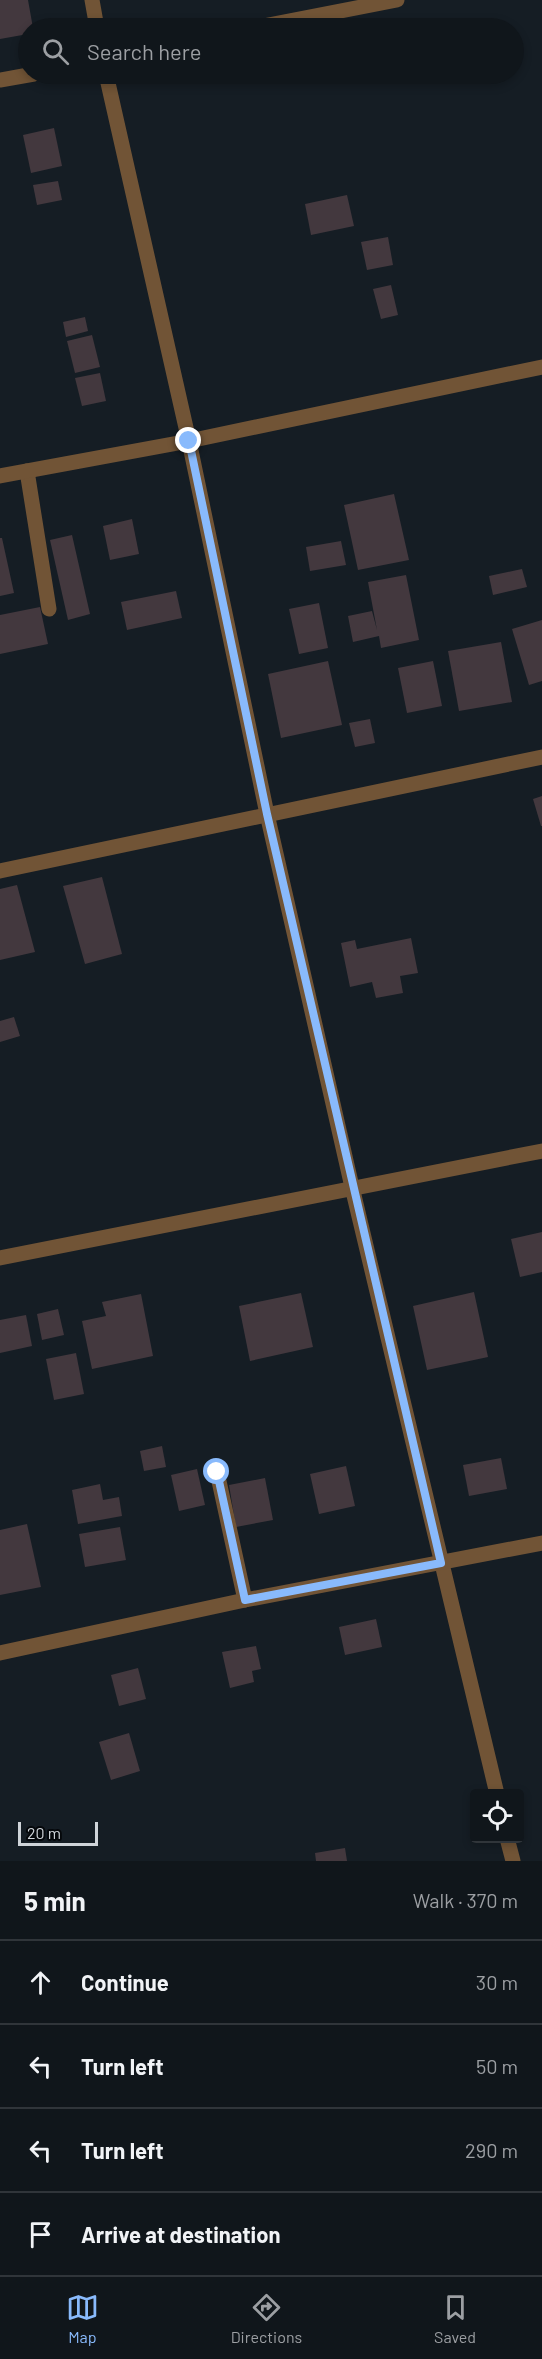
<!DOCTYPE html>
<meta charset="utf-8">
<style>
:root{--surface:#10161b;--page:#1e2328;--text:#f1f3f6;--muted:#9c9fa3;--line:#30353a;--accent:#89bafc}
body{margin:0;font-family:Barlow,sans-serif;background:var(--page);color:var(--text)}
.controls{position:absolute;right:18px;bottom:18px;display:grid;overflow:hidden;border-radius:6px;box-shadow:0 3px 9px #0003}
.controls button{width:54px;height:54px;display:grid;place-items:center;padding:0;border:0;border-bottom:2px solid var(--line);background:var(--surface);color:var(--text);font:30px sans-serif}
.scale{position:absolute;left:18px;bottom:15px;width:80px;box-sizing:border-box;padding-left:6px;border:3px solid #cfd4d9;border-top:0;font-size:16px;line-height:21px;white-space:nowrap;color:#cfd4d9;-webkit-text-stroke:4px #04070a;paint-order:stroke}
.stop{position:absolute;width:18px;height:18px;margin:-14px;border:4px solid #89bafc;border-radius:50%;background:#fff}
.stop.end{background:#89bafc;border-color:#fff;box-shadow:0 2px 6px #0008}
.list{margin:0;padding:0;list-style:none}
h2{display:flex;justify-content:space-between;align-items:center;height:78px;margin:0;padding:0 24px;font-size:26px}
h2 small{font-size:20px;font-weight:400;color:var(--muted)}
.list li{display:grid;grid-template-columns:39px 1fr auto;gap:18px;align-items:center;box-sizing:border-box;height:84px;padding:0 24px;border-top:2px solid var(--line)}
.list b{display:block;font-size:22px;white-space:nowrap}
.list em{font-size:20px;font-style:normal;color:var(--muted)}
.icon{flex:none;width:33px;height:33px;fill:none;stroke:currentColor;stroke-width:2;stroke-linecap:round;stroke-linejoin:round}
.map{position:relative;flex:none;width:542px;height:1861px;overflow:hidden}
.search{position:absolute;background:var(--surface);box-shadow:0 3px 9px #0003;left:18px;right:18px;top:18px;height:66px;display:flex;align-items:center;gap:15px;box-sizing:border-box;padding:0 21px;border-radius:33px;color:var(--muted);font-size:22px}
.sheet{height:414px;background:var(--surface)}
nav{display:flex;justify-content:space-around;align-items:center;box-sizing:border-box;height:84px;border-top:2px solid var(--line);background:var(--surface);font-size:16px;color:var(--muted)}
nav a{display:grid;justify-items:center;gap:3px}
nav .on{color:var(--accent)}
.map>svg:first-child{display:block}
</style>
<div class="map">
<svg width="542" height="1861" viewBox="0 0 542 1861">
<rect width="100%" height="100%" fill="#151d24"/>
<g fill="#43383e">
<polygon points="0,0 28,0 33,28 28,28 28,34 0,39"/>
<polygon points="54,128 62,166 31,173 23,135"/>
<polygon points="58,181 62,200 37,205 33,185"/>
<polygon points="347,195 354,226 311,235 305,204"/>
<polygon points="388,237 393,265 367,270 361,242"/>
<polygon points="391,285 398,315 381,319 373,289"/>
<polygon points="85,317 88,331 66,337 63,322"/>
<polygon points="92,335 100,367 75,373 67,341"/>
<polygon points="100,373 106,401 82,406 75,378"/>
<polygon points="394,494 409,560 358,570 344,505"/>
<polygon points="132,519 139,554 110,560 103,526"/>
<polygon points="72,535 90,614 68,620 50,540"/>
<polygon points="0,538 2,538 14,593 0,596"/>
<polygon points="341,541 346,565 310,571 306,547"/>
<polygon points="522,569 527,587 493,595 489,576"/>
<polygon points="406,575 419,640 381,648 379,636 353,642 348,616 372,611 377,630 368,582"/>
<polygon points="176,591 182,618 127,630 121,602"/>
<polygon points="319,603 328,648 299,654 289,609"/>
<polygon points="40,607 48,644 0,654 0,615"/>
<polygon points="542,620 542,681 529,685 512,629"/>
<polygon points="501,642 512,702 459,711 448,651"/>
<polygon points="328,661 342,725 281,738 268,674"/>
<polygon points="433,661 442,706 407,713 398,668"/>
<polygon points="370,719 375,743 355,747 349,723"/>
<polygon points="542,796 542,826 541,826 533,799"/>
<polygon points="102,877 122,954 85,964 63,886"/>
<polygon points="17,885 35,952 0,960 0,889"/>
<polygon points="411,938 418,973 400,976 403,993 376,998 372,982 350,987 341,943 355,940 357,949"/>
<polygon points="14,1017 20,1036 0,1042 0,1021"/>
<polygon points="542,1232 542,1272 520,1277 511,1239"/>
<polygon points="474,1292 488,1357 427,1370 413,1306"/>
<polygon points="301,1293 313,1347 250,1361 239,1306"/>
<polygon points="141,1294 153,1356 92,1369 82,1321 106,1316 102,1302"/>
<polygon points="58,1309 64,1335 42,1340 37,1314"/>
<polygon points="26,1315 32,1346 0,1353 0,1320"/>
<polygon points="76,1353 84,1394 54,1400 46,1359"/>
<polygon points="162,1446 166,1467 144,1471 140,1451"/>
<polygon points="501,1458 507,1489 469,1496 463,1465"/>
<polygon points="346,1466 355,1506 319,1514 310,1474"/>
<polygon points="197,1469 205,1505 179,1511 171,1475"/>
<polygon points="265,1478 273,1520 236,1527 229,1485"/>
<polygon points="100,1484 103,1500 119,1497 122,1516 78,1524 72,1490"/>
<polygon points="27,1524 41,1587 0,1595 0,1530"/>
<polygon points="120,1527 126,1560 85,1567 79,1534"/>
<polygon points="376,1619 382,1647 345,1655 339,1627"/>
<polygon points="256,1646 261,1669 252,1671 254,1682 230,1688 222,1652"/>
<polygon points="138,1668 146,1699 119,1706 111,1675"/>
<polygon points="129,1733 140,1771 111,1780 99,1742"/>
<polygon points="345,1848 347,1861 316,1861 315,1853"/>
</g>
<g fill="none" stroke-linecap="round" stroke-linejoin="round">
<g stroke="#715436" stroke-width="15">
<polyline points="92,0 97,28"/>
<polyline points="254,28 397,0"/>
<polyline points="106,74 189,441 267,814 352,1187 497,1794"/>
<polyline points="0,80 34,74"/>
<polyline points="27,471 49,609"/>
<polyline points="0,476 189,441 542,367"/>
<polyline points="0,871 542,757"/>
<polyline points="0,1258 542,1151"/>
<polyline points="217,1472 245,1600"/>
<polyline points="0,1653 245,1600 542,1543"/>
<polyline points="507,1838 513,1861"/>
</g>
</g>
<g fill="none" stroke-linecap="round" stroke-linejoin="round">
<polyline stroke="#89bafc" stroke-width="8" points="189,441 267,814 441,1563 245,1600 217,1472"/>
</g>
</svg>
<div class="controls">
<button><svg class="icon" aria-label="locate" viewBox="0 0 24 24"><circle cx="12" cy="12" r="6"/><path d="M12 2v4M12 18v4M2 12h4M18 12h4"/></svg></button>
</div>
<div class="scale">20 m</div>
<div class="stop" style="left:217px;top:1472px"></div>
<div class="stop end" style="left:189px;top:441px"></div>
<div class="search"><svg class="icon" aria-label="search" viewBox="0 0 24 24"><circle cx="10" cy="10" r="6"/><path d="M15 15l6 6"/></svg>Search here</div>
</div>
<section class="sheet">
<h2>5 min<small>Walk · 370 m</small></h2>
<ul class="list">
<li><svg class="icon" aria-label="ahead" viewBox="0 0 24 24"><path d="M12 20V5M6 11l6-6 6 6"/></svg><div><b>Continue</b></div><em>30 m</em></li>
<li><svg class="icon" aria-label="left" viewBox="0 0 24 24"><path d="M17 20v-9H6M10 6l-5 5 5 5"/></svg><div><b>Turn left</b></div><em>50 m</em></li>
<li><svg class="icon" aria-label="left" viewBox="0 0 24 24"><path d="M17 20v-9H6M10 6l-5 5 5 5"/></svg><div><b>Turn left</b></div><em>290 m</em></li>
<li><svg class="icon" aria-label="arrive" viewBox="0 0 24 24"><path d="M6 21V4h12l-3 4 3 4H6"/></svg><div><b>Arrive at destination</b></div></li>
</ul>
</section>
<nav>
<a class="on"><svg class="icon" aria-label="map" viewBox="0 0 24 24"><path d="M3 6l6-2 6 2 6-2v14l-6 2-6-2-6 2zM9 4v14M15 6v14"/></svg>Map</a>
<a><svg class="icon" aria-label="directions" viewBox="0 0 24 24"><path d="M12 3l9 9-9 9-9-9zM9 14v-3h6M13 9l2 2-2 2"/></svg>Directions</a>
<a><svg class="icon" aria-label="saved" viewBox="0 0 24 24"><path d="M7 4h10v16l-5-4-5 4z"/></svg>Saved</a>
</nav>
